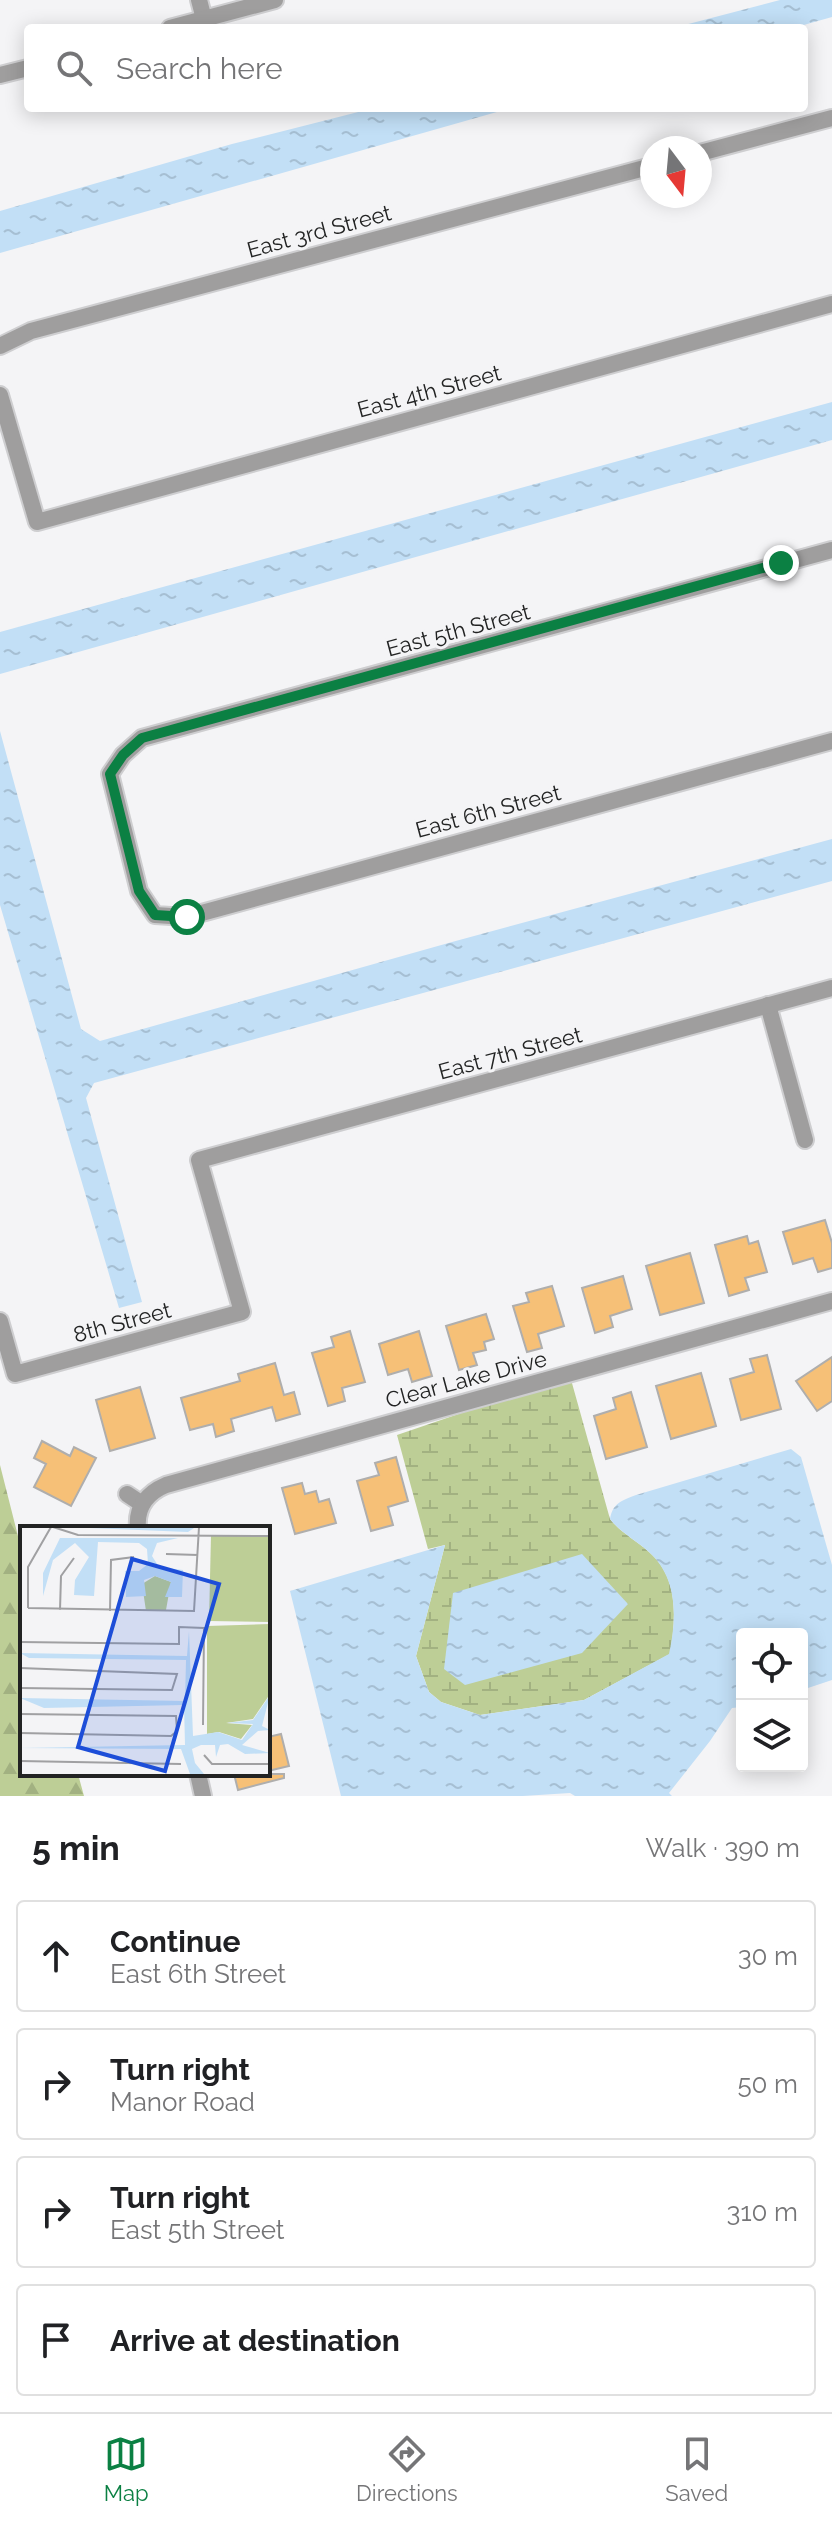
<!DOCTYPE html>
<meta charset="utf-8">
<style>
:root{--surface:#fff;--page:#f2f2f2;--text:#202124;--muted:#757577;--line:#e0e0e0;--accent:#0b8043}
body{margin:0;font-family:Raleway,sans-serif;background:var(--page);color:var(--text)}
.controls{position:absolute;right:24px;bottom:24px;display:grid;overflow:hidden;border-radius:8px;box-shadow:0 4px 20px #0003}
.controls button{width:72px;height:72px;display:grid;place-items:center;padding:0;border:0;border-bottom:2px solid var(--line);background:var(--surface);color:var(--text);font:40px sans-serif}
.compass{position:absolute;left:640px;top:136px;width:72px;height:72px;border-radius:50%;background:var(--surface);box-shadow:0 4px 20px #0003;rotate:164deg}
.stop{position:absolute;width:24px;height:24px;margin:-18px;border:6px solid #0b8043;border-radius:50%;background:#fff}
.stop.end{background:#0b8043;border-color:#fff;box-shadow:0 2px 8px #0008}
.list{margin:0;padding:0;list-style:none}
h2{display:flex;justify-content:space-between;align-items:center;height:104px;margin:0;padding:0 32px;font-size:34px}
h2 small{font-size:26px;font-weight:400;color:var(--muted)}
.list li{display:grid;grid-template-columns:52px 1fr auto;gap:24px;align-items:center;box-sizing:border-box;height:112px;margin:0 16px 16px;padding:0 16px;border:2px solid var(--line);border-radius:8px}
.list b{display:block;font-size:30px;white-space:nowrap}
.list p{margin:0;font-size:26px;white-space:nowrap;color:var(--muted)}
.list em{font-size:26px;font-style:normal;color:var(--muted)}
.icon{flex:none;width:44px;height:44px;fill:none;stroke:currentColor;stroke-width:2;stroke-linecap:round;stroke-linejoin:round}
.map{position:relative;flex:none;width:832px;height:1796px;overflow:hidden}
.search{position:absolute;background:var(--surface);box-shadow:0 4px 20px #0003;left:24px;right:24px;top:24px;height:88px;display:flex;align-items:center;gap:20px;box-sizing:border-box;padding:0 28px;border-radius:8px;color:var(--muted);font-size:30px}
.sheet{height:616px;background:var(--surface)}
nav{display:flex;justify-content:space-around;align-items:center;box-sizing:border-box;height:112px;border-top:2px solid var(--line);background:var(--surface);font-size:22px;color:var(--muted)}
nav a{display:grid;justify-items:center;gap:4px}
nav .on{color:var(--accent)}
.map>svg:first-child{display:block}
</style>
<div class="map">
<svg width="832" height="1796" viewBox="0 0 832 1796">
<defs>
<pattern id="forest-firs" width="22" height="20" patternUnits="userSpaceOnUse" patternTransform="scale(2)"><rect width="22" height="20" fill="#bdce96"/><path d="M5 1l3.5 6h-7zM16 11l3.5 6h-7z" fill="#a2b181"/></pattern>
<pattern id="wetland-marsh" width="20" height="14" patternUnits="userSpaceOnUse" patternTransform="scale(2)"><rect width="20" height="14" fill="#bdce96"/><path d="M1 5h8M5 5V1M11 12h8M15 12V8" fill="none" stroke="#a2b181"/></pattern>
<pattern id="water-ripples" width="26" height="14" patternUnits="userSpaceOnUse" patternTransform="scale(2)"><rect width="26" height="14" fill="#c2dff6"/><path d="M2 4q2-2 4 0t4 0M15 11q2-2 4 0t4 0" fill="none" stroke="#a6bfd3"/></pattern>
</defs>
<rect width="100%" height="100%" fill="#f4f4f6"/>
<polygon fill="url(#forest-firs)" points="0,1465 22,1552 22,1774 78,1774 84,1796 0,1796"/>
<path fill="url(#wetland-marsh)" d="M 570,1376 L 610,1519 C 621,1533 636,1540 649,1552 C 679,1578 676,1618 670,1654 L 584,1700 L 480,1715 L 441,1702 L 429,1692 L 416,1656 L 445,1545 L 428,1549 L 397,1435 Z"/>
<g fill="url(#water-ripples)">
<polygon points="780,0 832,0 832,17 793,28 673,28"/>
<polygon points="374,108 511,108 0,253 0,211 232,144"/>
<polygon points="832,402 832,440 0,674 0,632"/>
<polygon points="0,731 81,1029 100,1041 452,942 832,839 832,881 94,1083 86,1098 142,1302 119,1308 0,905"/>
<path d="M 791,1449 L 801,1457 L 832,1565 L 832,1680 L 802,1690 L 802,1634 L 742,1634 L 742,1707 L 732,1708 L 710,1741 L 669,1793 L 672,1796 L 575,1796 L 570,1793 L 523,1796 L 341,1796 L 290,1591 L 445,1545 L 416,1656 L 429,1692 L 441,1702 L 480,1715 L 584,1700 L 669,1654 C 677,1618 678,1578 649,1552 C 636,1540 621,1533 610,1519 C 613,1503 621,1501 636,1495 Z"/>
<polygon points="582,1554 628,1604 582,1653 465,1685 444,1669 453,1593"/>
</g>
<g fill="#f6c077" stroke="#afaead" stroke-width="2">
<polygon points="825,1220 832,1243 832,1268 818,1272 813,1258 793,1264 783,1232"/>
<polygon points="747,1236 749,1244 758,1241 767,1272 745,1278 749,1290 729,1296 715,1245"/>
<polygon points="690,1253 704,1303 660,1315 646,1266"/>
<polygon points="623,1276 632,1309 610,1316 613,1327 595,1333 582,1288"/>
<polygon points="552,1286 564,1326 538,1334 542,1348 527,1352 513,1306 529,1302 526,1293"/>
<polygon points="486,1314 494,1339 484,1342 486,1350 473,1353 477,1365 459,1370 446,1326"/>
<polygon points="350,1331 365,1382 342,1388 345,1401 328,1406 312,1353 334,1347 331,1337"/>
<polygon points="419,1331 432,1376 412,1382 408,1369 388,1375 379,1344"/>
<polygon points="767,1355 781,1409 741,1420 730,1379 754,1372 750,1359"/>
<polygon points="832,1357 832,1401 817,1411 796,1381"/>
<polygon points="275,1363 284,1395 294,1392 300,1414 276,1421 272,1407 231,1419 234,1431 216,1437 213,1424 190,1430 181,1398 240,1381 238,1374"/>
<polygon points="701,1373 716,1426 671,1439 656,1386"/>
<polygon points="140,1387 155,1438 110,1451 96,1400"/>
<polygon points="631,1392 647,1447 606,1459 594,1416 616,1409 613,1398"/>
<polygon points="42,1441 70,1456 74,1447 96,1458 71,1506 34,1487 46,1464 34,1458"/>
<polygon points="396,1457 408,1501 388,1507 393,1525 371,1531 357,1481 379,1475 375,1463"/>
<polygon points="302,1483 305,1494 316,1491 319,1502 329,1499 336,1523 295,1534 282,1488"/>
<polygon points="281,1734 289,1766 268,1771 268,1737"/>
<polygon points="234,1774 284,1774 284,1778 238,1790"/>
</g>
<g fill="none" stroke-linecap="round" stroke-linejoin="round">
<defs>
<g id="street">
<polyline points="199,0 204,19"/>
<polyline points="170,28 275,0"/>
<polyline points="0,75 28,68"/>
<polyline points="700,153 832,118"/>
<polyline points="0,346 31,331 652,166"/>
<polyline points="0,395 37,522 832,304"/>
<polyline points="832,550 142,738 123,755 110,774 139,891 155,915 187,917 832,741"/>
<polyline points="768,1005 805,1140"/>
<polyline points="0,1321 15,1374 242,1312 199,1160 832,988"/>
<polyline points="127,1494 142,1504"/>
<path d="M 138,1528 C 136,1507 147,1493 166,1485 L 832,1301"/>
<polyline points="198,1774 203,1796"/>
</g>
</defs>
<use href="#street" stroke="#ceced0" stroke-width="20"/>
<use href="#street" stroke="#9f9e9e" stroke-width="16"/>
</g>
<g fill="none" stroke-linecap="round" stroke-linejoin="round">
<polyline stroke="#0b8043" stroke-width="10" points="187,917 155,915 139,891 110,774 123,755 142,738 781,563"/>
</g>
<g text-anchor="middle" stroke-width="6" stroke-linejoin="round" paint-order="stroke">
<g font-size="22" fill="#222323" stroke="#f4f4f6">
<text transform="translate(319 231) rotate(-15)" y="8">East 3rd Street</text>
<text transform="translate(429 391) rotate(-15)" y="8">East 4th Street</text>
<text transform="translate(458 630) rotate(-15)" y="8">East 5th Street</text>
<text transform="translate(488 811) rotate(-15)" y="8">East 6th Street</text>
<text transform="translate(510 1053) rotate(-15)" y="8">East 7th Street</text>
<text transform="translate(122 1322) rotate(-15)" y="8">8th Street</text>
<text transform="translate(466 1379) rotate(-15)" y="8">Clear Lake Drive</text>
</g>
</g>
<g transform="translate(20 1526)">
<rect width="250" height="250" fill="#f4f4f6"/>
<path d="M 191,9 L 250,10 L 250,96 L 189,95 Z" fill="#bdce96"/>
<path d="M 135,50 L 151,56 L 146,84 L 126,85 L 122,58 ZM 250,98 L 250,168 L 233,193 L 206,197 L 232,199 L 221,213 L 199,206 L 187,208 L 187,100 Z" fill="#bdce96"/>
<path d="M 45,1 L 168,1 L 174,2 L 168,6 ZM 40,12 L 158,12 L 137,17 L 132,30 L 139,41 L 163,44 L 162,71 L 145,71 L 151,56 L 135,50 L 124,54 L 126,70 L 106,71 L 105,45 L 119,45 L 128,38 L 127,23 L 119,17 L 78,16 L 74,70 L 54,69 L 55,54 L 69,31 L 55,17 L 33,34 L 23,70 L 23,47 ZM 169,105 L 173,210 L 198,206 L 222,214 L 233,198 L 207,197 L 233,194 L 250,169 L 242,200 L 250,204 L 238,205 L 222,219 L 250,227 L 225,228 L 208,218 L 200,219 L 196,231 L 195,219 L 181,219 L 172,223 L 175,237 L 184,248 L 250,249 L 128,249 L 170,248 L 161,223 L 0,222 L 165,219 L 164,179 L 24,182 L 0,172 L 165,175 L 166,134 L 9,132 L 0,127 L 167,130 Z" fill="#c2dff6"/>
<path fill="none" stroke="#a0a0a2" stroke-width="2" d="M 33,1 L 58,9 L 250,10M 146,28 L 178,29M 8,82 L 174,85 L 179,1M 8,82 L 8,41 L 31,1M 40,84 L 41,50 L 54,32M 90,85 L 91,34 L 114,31M 0,116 L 159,118 L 159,101 L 184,102 L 183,199M 0,142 L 157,148 L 152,164 L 0,162M 0,188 L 156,190 L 157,205 L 151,210 L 0,207M 184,229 L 192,238 L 250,238M 0,235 L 161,238"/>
<path fill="#1d4ed8" fill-opacity="0.15" stroke="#1d4ed8" stroke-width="4" d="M 112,33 L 199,58 L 145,245 L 58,221 Z"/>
<rect width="250" height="250" fill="none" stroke="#222323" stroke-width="4"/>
</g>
</svg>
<div class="controls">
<button><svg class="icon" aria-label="locate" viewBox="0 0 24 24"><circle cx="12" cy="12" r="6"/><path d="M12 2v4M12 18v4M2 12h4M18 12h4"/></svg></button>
<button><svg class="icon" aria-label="layers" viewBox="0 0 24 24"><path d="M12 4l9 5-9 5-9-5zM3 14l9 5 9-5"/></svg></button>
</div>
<svg class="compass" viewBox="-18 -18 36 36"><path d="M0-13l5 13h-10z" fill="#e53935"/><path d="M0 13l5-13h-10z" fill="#757577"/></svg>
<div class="stop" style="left:187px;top:917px"></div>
<div class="stop end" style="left:781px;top:563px"></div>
<div class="search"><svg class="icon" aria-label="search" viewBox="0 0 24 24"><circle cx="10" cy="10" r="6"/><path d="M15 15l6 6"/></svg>Search here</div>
</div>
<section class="sheet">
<h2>5 min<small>Walk · 390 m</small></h2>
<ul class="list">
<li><svg class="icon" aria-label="ahead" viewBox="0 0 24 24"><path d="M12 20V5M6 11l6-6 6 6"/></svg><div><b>Continue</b><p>East 6th Street</p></div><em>30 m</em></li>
<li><svg class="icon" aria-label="right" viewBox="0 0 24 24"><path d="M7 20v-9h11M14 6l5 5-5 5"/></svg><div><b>Turn right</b><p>Manor Road</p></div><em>50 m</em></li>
<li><svg class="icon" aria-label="right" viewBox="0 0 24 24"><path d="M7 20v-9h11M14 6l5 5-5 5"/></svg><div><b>Turn right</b><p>East 5th Street</p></div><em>310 m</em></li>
<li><svg class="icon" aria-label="arrive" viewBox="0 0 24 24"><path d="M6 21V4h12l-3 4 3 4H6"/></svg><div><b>Arrive at destination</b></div></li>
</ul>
</section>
<nav>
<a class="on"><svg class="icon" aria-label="map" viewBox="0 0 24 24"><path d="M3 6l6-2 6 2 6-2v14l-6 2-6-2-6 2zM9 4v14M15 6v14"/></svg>Map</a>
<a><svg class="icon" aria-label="directions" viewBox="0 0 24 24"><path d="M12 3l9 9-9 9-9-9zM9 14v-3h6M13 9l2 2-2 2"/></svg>Directions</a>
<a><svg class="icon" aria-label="saved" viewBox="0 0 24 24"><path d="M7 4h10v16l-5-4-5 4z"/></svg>Saved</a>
</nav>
